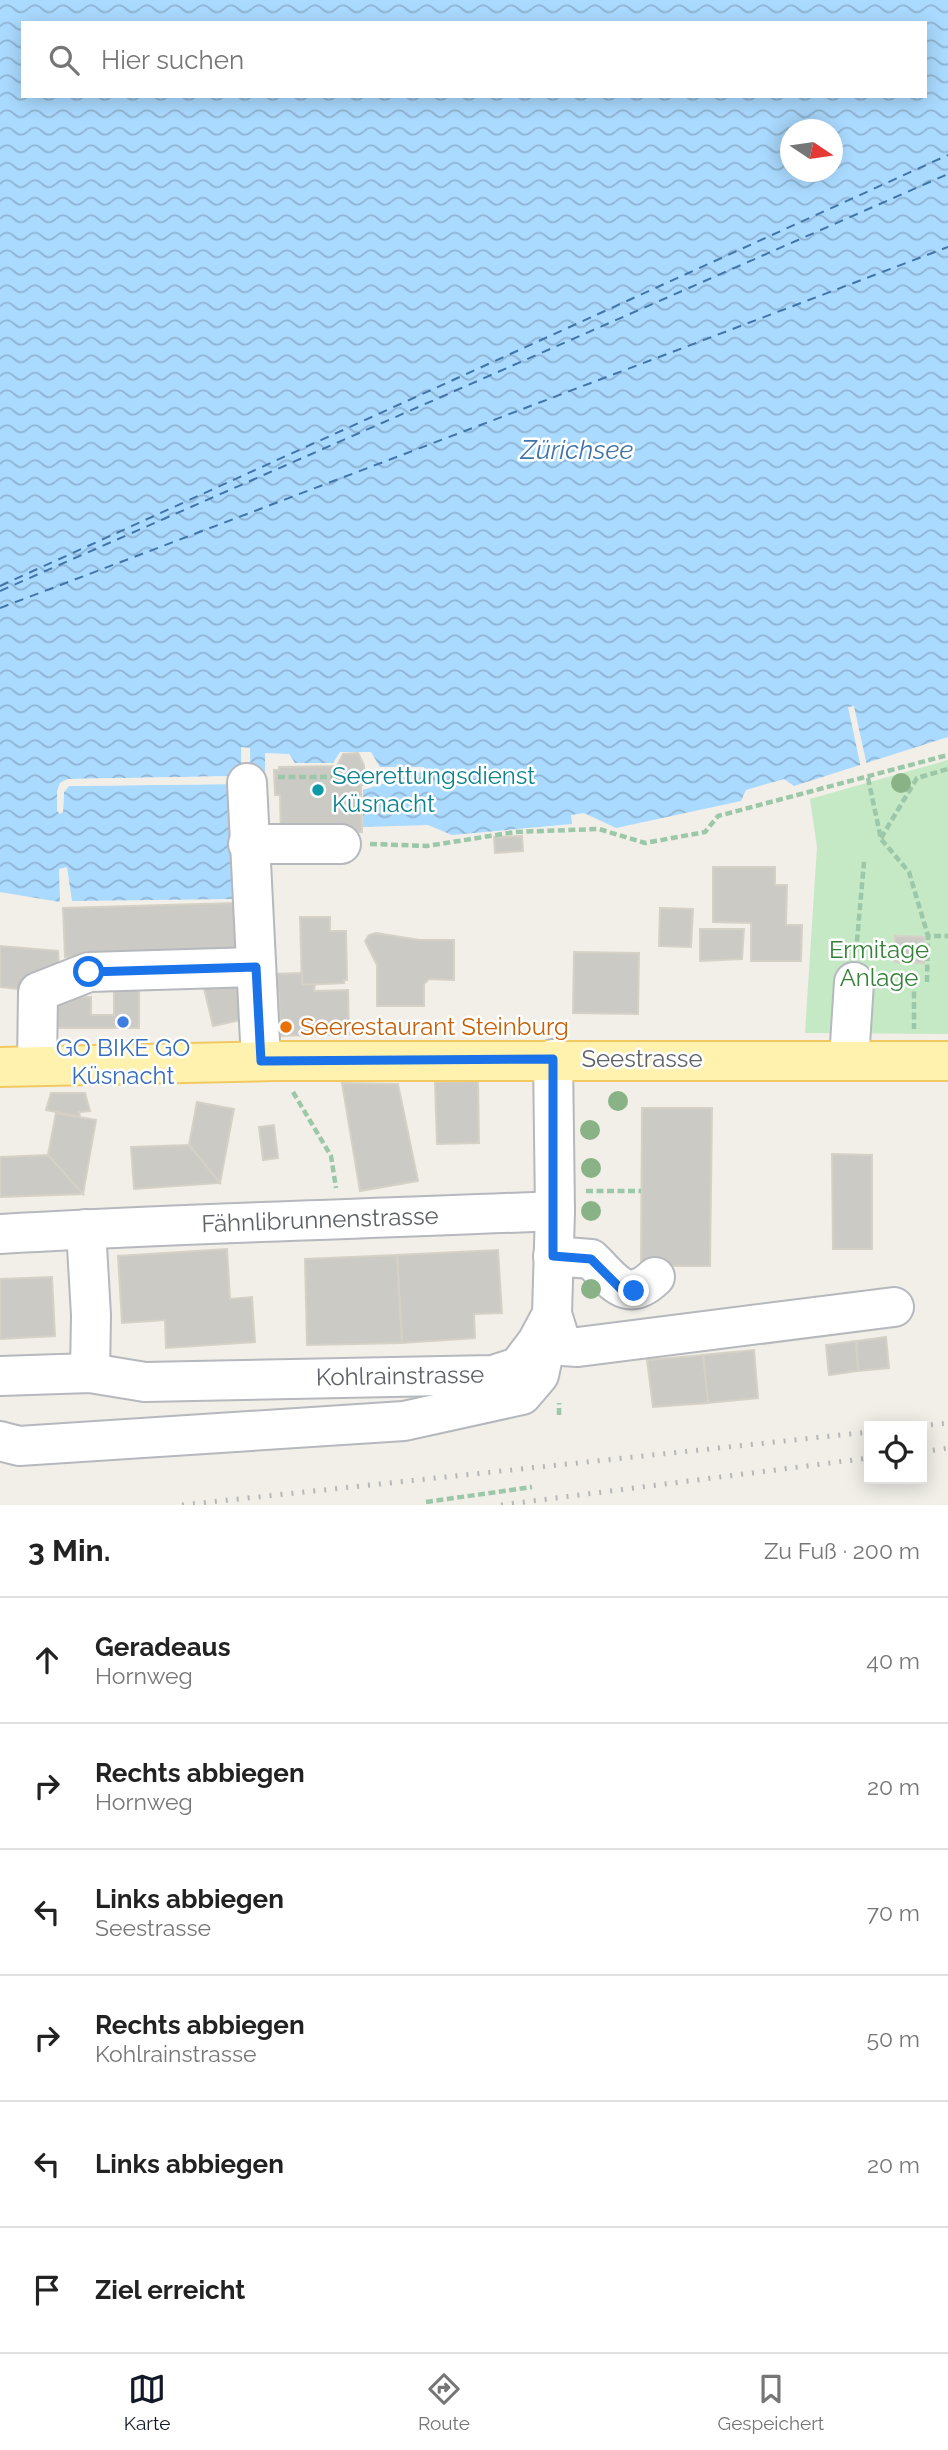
<!DOCTYPE html>
<html lang="de">
<meta charset="utf-8">
<style>
:root{--surface:#fff;--page:#f6f6f6;--text:#222;--muted:#767676;--line:#e0e0e0;--accent:#111827}
body{margin:0;font-family:Raleway,sans-serif;background:var(--page);color:var(--text)}
.controls{position:absolute;right:21px;bottom:21px;display:grid;overflow:hidden;border-radius:0px;box-shadow:0 4px 18px #0003}
.controls button{width:63px;height:63px;display:grid;place-items:center;padding:0;border:0;border-bottom:2px solid var(--line);background:var(--surface);color:var(--text);font:35px sans-serif}
.compass{position:absolute;left:780px;top:119px;width:63px;height:63px;border-radius:50%;background:var(--surface);box-shadow:0 4px 18px #0003;rotate:103deg}
.stop{position:absolute;width:21px;height:21px;margin:-16px;border:5px solid #1a73e8;border-radius:50%;background:#fff}
.stop.end{background:#1a73e8;border-color:#fff;box-shadow:0 2px 7px #0008}
.list{margin:0;padding:0;list-style:none}
h2{display:flex;justify-content:space-between;align-items:center;height:91px;margin:0;padding:0 28px;font-size:30px}
h2 small{font-size:23px;font-weight:400;color:var(--muted)}
.list li{display:grid;grid-template-columns:46px 1fr auto;gap:21px;align-items:center;box-sizing:border-box;height:126px;padding:0 28px;border-top:2px solid var(--line)}
.list b{display:block;font-size:26px;white-space:nowrap}
.list p{margin:0;font-size:23px;white-space:nowrap;color:var(--muted)}
.list em{font-size:23px;font-style:normal;color:var(--muted)}
.icon{flex:none;width:38px;height:38px;fill:none;stroke:currentColor;stroke-width:2;stroke-linecap:round;stroke-linejoin:round}
.map{position:relative;flex:none;width:948px;height:1505px;overflow:hidden}
.search{position:absolute;background:var(--surface);box-shadow:0 4px 18px #0003;left:21px;right:21px;top:21px;height:77px;display:flex;align-items:center;gap:18px;box-sizing:border-box;padding:0 24px;border-radius:0px;color:var(--muted);font-size:26px}
.sheet{height:847px;background:var(--surface)}
nav{display:flex;justify-content:space-around;align-items:center;box-sizing:border-box;height:98px;border-top:2px solid var(--line);background:var(--surface);font-size:19px;color:var(--muted)}
nav a{display:grid;justify-items:center;gap:4px}
nav .on{color:var(--accent)}
.map>svg:first-child{display:block}
</style>
<div class="map">
<svg width="948" height="1505" viewBox="0 0 948 1505">
<defs>
<pattern id="water-waves" width="16" height="10" patternUnits="userSpaceOnUse" patternTransform="scale(1.75)"><rect width="16" height="10" fill="#aadaff"/><path d="M0 5q4-4 8 0t8 0" fill="none" stroke="#8eb4d2"/></pattern>
</defs>
<rect width="100%" height="100%" fill="#f1efe8"/>
<polygon fill="#c5e8c5" points="948,760 948,1034 805,1033 817,847 810,799"/>
<path fill="url(#water-waves)" fill-rule="evenodd" d="M 0,0 L 948,0 L 948,737 L 794,786 L 784,779 L 746,790 L 741,801 L 616,828 L 584,813 L 571,815 L 572,824 L 452,835 L 428,825 L 363,827 L 363,790 L 424,771 L 424,767 L 380,767 L 371,752 L 340,752 L 333,763 L 295,763 L 289,754 L 265,753 L 265,772 L 262,773 L 251,802 L 250,748 L 241,747 L 241,776 L 68,779 L 60,783 L 57,792 L 57,811 L 63,811 L 64,792 L 69,786 L 237,784 L 237,867 L 231,868 L 232,899 L 72,901 L 67,867 L 59,869 L 60,902 L 0,892 ZM 23,23 L 925,23 L 925,96 L 23,96 ZM 790,130 L 832,130 L 832,172 L 790,172 Z"/>
<g fill="#f1efe8">
<polygon points="854,706 867,766 861,768 848,707"/>
<polygon points="241,776 239,780 69,782 63,785 62,788 69,783 236,780 237,784 69,786 64,792 63,812 60,814 57,811 57,792 60,783 68,779"/>
</g>
<g fill="none" stroke-linecap="round" stroke-linejoin="round">
<g stroke="#4174aa" stroke-width="2" stroke-dasharray="9 7" stroke-linecap="butt">
<polyline points="0,586 948,155"/>
<polyline points="0,591 948,174"/>
<polyline points="0,608 948,247"/>
</g>
</g>
<g fill="#cccac5" stroke="#d6d1c6" stroke-width="2">
<polygon points="358,753 364,765 364,785 361,785 362,832 308,833 281,837 280,795 275,795 274,770 279,770 279,767 337,766 343,754"/>
<polygon points="522,836 523,851 495,853 494,837"/>
<polygon points="713,867 775,867 775,885 787,885 786,925 802,925 801,961 751,961 751,923 713,922"/>
<polygon points="235,903 237,952 65,957 63,908"/>
<polygon points="660,908 693,909 691,947 659,946"/>
<polygon points="300,917 330,917 330,931 346,931 347,980 344,980 344,983 302,985"/>
<polygon points="700,929 744,929 742,959 700,961"/>
<polygon points="376,933 420,940 454,940 454,980 429,979 424,984 424,1006 377,1006 377,965 365,941 369,935"/>
<polygon points="895,936 924,937 924,963 895,962"/>
<polygon points="0,946 58,951 60,981 36,991 0,987"/>
<polygon points="574,952 639,953 638,1014 573,1013"/>
<polygon points="235,972 245,1019 213,1026 202,980"/>
<polygon points="302,973 302,985 315,984 314,991 348,990 349,1034 280,1036 279,994 270,995 269,974"/>
<polygon points="114,987 139,987 139,1028 47,1028 48,997 91,997 91,1015 114,1015"/>
<polygon points="478,1081 479,1143 437,1144 435,1082"/>
<polygon points="342,1083 398,1084 418,1181 360,1191"/>
<polygon points="51,1093 85,1093 90,1111 79,1112 80,1117 46,1110"/>
<polygon points="197,1102 234,1109 220,1183 189,1145"/>
<polygon points="642,1108 712,1108 710,1266 641,1266"/>
<polygon points="56,1113 96,1120 83,1194 48,1155"/>
<polygon points="274,1125 278,1158 263,1160 259,1127"/>
<polygon points="189,1145 220,1183 134,1189 131,1147"/>
<polygon points="832,1154 872,1155 872,1249 833,1249"/>
<polygon points="48,1155 83,1194 0,1197 0,1157"/>
<polygon points="227,1249 230,1299 252,1297 255,1342 166,1348 165,1320 122,1323 118,1256"/>
<polygon points="498,1250 502,1313 474,1314 475,1338 402,1343 397,1255"/>
<polygon points="397,1255 402,1343 307,1345 305,1259"/>
<polygon points="52,1277 55,1336 0,1339 0,1279"/>
<polygon points="886,1337 889,1368 858,1371 856,1341"/>
<polygon points="856,1341 858,1371 829,1375 826,1345"/>
<polygon points="754,1350 758,1398 708,1403 703,1355"/>
<polygon points="703,1355 708,1403 653,1407 647,1360"/>
</g>
<g fill="none" stroke-linecap="round" stroke-linejoin="round">
<defs>
<g id="minor">
<polyline points="247,783 261,1061"/>
<polyline points="248,844 341,844"/>
<polyline points="849,1060 854,982"/>
<polyline points="37,1066 38,992 89,972 255,967"/>
<polyline points="86,1229 91,1315 90,1373"/>
<path d="M 0,1234 C 185,1223 370,1219 555,1211"/>
<path d="M 553,1256 L 591,1259 C 613,1280 626,1305 655,1277"/>
<polyline points="552,1314 562,1346 578,1347 894,1307"/>
<polyline points="0,1376 90,1373 145,1382 493,1375 518,1367 537,1342 552,1314 555,1211 553,1059"/>
<polyline points="0,1441 19,1446 404,1421 522,1395 539,1375 545,1347"/>
</g>
<polyline id="major" points="0,1067 275,1061 948,1061"/>
</defs>
<use href="#minor" stroke="#b5b8bc" stroke-width="42"/>
<use href="#major" stroke="#f2c960" stroke-width="42"/>
<g stroke="#9cc7a9" stroke-width="4.5" stroke-dasharray="7 3.5" stroke-linecap="butt">
<polyline points="278,777 354,777"/>
<polyline points="868,778 881,839 909,872 928,936 948,936"/>
<polyline points="881,838 917,778 948,769"/>
<polyline points="370,844 427,846 515,832 599,829 645,843 705,832 718,816 948,755"/>
<polyline points="856,952 864,862"/>
<polyline points="914,981 914,1029"/>
<polyline points="927,982 928,936"/>
<polyline points="293,1092 331,1156 336,1188"/>
<polyline points="586,1191 641,1191"/>
<polyline points="559,1415 559,1403"/>
<polyline points="426,1502 532,1487"/>
</g>
<use href="#minor" stroke="#fff" stroke-width="38"/>
<use href="#major" stroke="#fff2af" stroke-width="38"/>
<g stroke="#b6b7b8" stroke-width="5" stroke-dasharray="2 9" stroke-linecap="butt">
<polyline points="920,1426 948,1423"/>
<polyline points="922,1452 948,1448"/>
<polyline points="182,1505 869,1432"/>
<polyline points="501,1505 869,1458"/>
</g>
</g>
<g fill="#89b387">
<circle cx="901" cy="783" r="10"/>
<circle cx="618" cy="1101" r="10"/>
<circle cx="590" cy="1130" r="10"/>
<circle cx="591" cy="1168" r="10"/>
<circle cx="591" cy="1211" r="10"/>
<circle cx="591" cy="1289" r="10"/>
</g>
<g fill="none" stroke-linecap="round" stroke-linejoin="round">
<polyline stroke="#1a73e8" stroke-width="9" points="89,972 256,967 261,1061 553,1059 553,1256 591,1259 621,1289 634,1291"/>
</g>
<circle fill="#0f9aa8" stroke="#fff" stroke-width="2.5" cx="318" cy="790" r="7"/>
<circle fill="#3f7fe0" stroke="#fff" stroke-width="2.5" cx="123" cy="1022" r="7"/>
<circle fill="#e8710a" stroke="#fff" stroke-width="2.5" cx="286" cy="1027" r="7"/>
<g text-anchor="middle" stroke-width="5" stroke-linejoin="round" paint-order="stroke">
<g font-size="24" fill="#0d838f" stroke="#fff" text-anchor="start">
<text x="332" y="784">Seerettungsdienst<tspan x="332" dy="28">Küsnacht</tspan></text>
</g>
<g font-size="24" fill="#348238" stroke="#fff">
<text x="879" y="958">Ermitage<tspan x="879" dy="28">Anlage</tspan></text>
</g>
<g font-size="24" fill="#c56008" stroke="#fff" text-anchor="start">
<text x="300" y="1035">Seerestaurant Steinburg</text>
</g>
<g font-size="24" fill="#366cbe" stroke="#fff">
<text x="123" y="1056">GO BIKE GO<tspan x="123" dy="28">Küsnacht</tspan></text>
</g>
<g font-size="24" fill="#5f6368" stroke="#fff">
<text x="642" y="1067">Seestrasse</text>
<text transform="translate(320 1220) rotate(-2)" y="8">Fähnlibrunnenstrasse</text>
<text transform="translate(400 1376) rotate(-1)" y="8">Kohlrainstrasse</text>
</g>
<g font-size="26" font-style="italic" fill="#4174aa" stroke="#fff">
<text x="577" y="459">Zürichsee</text>
</g>
</g>
</svg>
<div class="controls">
<button><svg class="icon" aria-label="locate" viewBox="0 0 24 24"><circle cx="12" cy="12" r="6"/><path d="M12 2v4M12 18v4M2 12h4M18 12h4"/></svg></button>
</div>
<svg class="compass" viewBox="-18 -18 36 36"><path d="M0-13l5 13h-10z" fill="#e53935"/><path d="M0 13l5-13h-10z" fill="#767676"/></svg>
<div class="stop" style="left:89px;top:972px"></div>
<div class="stop end" style="left:634px;top:1291px"></div>
<div class="search"><svg class="icon" aria-label="search" viewBox="0 0 24 24"><circle cx="10" cy="10" r="6"/><path d="M15 15l6 6"/></svg>Hier suchen</div>
</div>
<section class="sheet">
<h2>3 Min.<small>Zu Fuß · 200 m</small></h2>
<ul class="list">
<li><svg class="icon" aria-label="ahead" viewBox="0 0 24 24"><path d="M12 20V5M6 11l6-6 6 6"/></svg><div><b>Geradeaus</b><p>Hornweg</p></div><em>40 m</em></li>
<li><svg class="icon" aria-label="right" viewBox="0 0 24 24"><path d="M7 20v-9h11M14 6l5 5-5 5"/></svg><div><b>Rechts abbiegen</b><p>Hornweg</p></div><em>20 m</em></li>
<li><svg class="icon" aria-label="left" viewBox="0 0 24 24"><path d="M17 20v-9H6M10 6l-5 5 5 5"/></svg><div><b>Links abbiegen</b><p>Seestrasse</p></div><em>70 m</em></li>
<li><svg class="icon" aria-label="right" viewBox="0 0 24 24"><path d="M7 20v-9h11M14 6l5 5-5 5"/></svg><div><b>Rechts abbiegen</b><p>Kohlrainstrasse</p></div><em>50 m</em></li>
<li><svg class="icon" aria-label="left" viewBox="0 0 24 24"><path d="M17 20v-9H6M10 6l-5 5 5 5"/></svg><div><b>Links abbiegen</b></div><em>20 m</em></li>
<li><svg class="icon" aria-label="arrive" viewBox="0 0 24 24"><path d="M6 21V4h12l-3 4 3 4H6"/></svg><div><b>Ziel erreicht</b></div></li>
</ul>
</section>
<nav>
<a class="on"><svg class="icon" aria-label="map" viewBox="0 0 24 24"><path d="M3 6l6-2 6 2 6-2v14l-6 2-6-2-6 2zM9 4v14M15 6v14"/></svg>Karte</a>
<a><svg class="icon" aria-label="directions" viewBox="0 0 24 24"><path d="M12 3l9 9-9 9-9-9zM9 14v-3h6M13 9l2 2-2 2"/></svg>Route</a>
<a><svg class="icon" aria-label="saved" viewBox="0 0 24 24"><path d="M7 4h10v16l-5-4-5 4z"/></svg>Gespeichert</a>
</nav>
